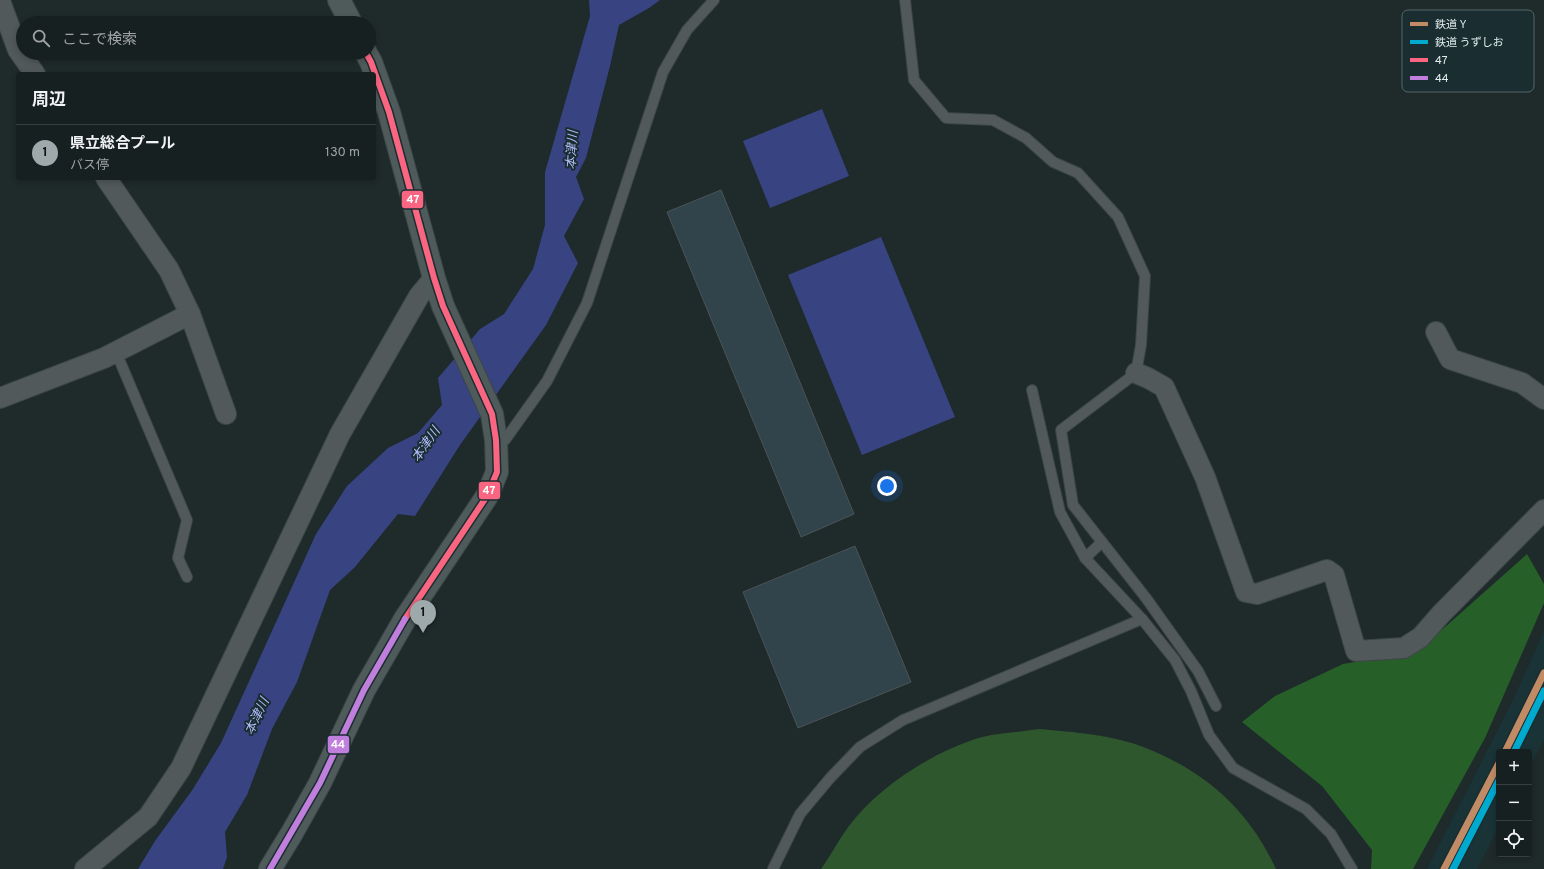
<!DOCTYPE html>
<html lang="ja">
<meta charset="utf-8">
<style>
:root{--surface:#172020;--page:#202829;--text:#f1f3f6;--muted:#9ea3a5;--line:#363e3e;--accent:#9ea9ab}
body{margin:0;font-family:Overpass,"Noto Sans JP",sans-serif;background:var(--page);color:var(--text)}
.controls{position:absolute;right:12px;bottom:12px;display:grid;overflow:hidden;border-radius:4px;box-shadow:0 2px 6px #0003}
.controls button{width:36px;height:36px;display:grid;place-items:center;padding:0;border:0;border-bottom:1px solid var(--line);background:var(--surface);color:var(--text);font:20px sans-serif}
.you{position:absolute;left:887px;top:486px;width:14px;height:14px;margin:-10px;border:3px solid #fff;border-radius:50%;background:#1a73e8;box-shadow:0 0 0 6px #1a73e833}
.badge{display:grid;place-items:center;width:26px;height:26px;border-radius:50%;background:var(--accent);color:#111;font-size:13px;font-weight:700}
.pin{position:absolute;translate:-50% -33px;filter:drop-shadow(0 1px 2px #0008)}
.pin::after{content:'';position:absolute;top:21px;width:14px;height:12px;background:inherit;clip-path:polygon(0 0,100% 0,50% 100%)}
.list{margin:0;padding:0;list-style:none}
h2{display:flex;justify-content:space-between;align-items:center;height:52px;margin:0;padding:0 16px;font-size:17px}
h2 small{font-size:13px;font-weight:400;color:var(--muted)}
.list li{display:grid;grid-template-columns:26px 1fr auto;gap:12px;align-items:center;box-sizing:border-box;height:56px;padding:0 16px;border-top:1px solid var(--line)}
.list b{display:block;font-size:15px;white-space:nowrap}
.list p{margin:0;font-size:13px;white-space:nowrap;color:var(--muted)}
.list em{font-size:13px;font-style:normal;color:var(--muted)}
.icon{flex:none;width:22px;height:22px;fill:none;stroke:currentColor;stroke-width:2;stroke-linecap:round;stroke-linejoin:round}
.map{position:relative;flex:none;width:1544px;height:869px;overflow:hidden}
.search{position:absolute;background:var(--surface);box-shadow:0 2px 6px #0003;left:16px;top:16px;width:360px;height:44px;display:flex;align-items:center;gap:10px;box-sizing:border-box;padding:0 14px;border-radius:22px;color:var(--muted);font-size:15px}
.panel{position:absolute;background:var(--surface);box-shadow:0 2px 6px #0003;left:16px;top:72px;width:360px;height:108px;border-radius:4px}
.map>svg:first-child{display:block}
</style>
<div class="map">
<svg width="1544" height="869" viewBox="0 0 1544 869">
<rect width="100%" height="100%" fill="#1f2a2b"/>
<polygon fill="#193337" points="1544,631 1544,740 1529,769 1529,752 1499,752 1499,827 1477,869 1427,869 1512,702"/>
<path fill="#2e572e" d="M 1039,729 C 1073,732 1114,735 1146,748 C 1206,772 1249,810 1276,869 L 821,869 C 831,855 839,839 849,826 C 879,786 934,751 982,737 C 998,733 1021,732 1039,729 Z"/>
<polygon fill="#275f29" points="1527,554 1544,584 1544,603 1485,738 1413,869 1371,869 1372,850 1322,786 1242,722 1275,696 1343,664 1418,651"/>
<g fill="#384382">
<polygon points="589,0 660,0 649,8 619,25 610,66 586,158 576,177 584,199 564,236 578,263 546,325 460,445 415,516 398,514 355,567 330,590 297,682 272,729 247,795 225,832 227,857 223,869 138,869 155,841 193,789 221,743 316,534 347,486 388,448 418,433 442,405 438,378 480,329 504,314 533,269 545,225 545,172 590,16"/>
<polygon points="822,109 849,176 770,208 743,141"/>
<polygon points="881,237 955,417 862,455 788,275"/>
</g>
<g fill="#31434b" stroke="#4c5456">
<polygon points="721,190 854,514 801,537 667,212"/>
<polygon points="855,546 911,682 798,728 743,592"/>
</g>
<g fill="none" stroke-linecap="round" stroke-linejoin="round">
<defs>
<g id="lane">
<polyline points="905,0 914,80 946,118 993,120 1026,138 1053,162 1078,173 1118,217 1145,276 1141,345 1136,373 1061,430 1073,505 1146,598 1198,671 1216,706"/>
<polyline points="116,352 187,520 178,558 187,577"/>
<polyline points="1032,390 1060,512 1085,558 1142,619 1175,660 1191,691 1209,735 1233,768 1306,809 1331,834 1352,869"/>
<polyline points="505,440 547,381 587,303 663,72 687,30 714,0"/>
<polyline points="1085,558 1102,542"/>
<polyline points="773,869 800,814 831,777 860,747 903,720 1142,619"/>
</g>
<g id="street">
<polyline points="0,1 18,50 35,74"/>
<polyline points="106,178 169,270 190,314 226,414"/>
<polyline points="1436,332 1450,359 1522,383 1544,399"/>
<polyline points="1136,373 1148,378 1164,387 1205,477 1246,592 1257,594 1327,570 1334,575 1356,651 1404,648 1421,637 1441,614 1544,510"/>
<polyline points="0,398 104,358 190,314"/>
<polyline points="85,869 148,817 181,768 340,434 419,296 434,278"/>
</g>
<g id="secondary">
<polyline points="339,0 351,23"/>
<polyline points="270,869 292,833 320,783 364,690 405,619 487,496 497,472 496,440 492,414 443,306 434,278 389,112 371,62 366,53"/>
</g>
</defs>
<use href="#lane" stroke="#3c4647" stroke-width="12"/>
<use href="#street" stroke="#3c4647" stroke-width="22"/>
<use href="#secondary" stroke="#3c4647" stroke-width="24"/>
<use href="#lane" stroke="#51595a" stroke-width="10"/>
<use href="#street" stroke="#51595a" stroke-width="20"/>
<use href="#secondary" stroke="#4f5a5b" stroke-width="22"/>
<defs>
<polyline id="bus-1" points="366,53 371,62 389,112 434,278 443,306 492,414 496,440 497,472 487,496 405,619"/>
<polyline id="bus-2" points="270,869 320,783 364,690 405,619"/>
</defs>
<use href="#bus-1" stroke="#1a2d30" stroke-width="9"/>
<use href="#bus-2" stroke="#1a2d30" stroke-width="9"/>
<use href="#bus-1" stroke="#fa6682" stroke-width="6"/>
<use href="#bus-2" stroke="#c07fdc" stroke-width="6"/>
<defs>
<g id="rail-1">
<polyline points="1505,752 1544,673"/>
<polyline points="1444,869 1499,763"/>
</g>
<g id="rail-2">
<polyline points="1514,752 1544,691"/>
<polyline points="1453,869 1499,780"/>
</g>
</defs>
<use href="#rail-1" stroke="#1a2d30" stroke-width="10"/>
<use href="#rail-2" stroke="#1a2d30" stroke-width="10"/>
<use href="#rail-1" stroke="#c18c65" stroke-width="7"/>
<use href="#rail-2" stroke="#00a9ce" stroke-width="7"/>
</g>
<g text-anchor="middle" stroke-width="4" stroke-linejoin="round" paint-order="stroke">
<g font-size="13" font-style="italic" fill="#afbdfa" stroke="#1a2d30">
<text transform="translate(571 150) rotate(-86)" y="5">本津川</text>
<text transform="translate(425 444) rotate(-55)" y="5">本津川</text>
<text transform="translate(256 716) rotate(-64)" y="5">本津川</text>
</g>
</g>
<rect x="1402" y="10" width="132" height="82" rx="6" fill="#1a2d30" stroke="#56676a" stroke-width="1"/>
<rect x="1410" y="22" width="18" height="4" fill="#c18c65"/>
<rect x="1410" y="40" width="18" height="4" fill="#00a9ce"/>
<rect x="1410" y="58" width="18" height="4" fill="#fa6682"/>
<rect x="1410" y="76" width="18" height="4" fill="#c07fdc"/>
<g font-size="11" fill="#e2eef0">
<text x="1435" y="28">鉄道 Y</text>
<text x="1435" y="46">鉄道 うずしお</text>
<text x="1435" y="64">47</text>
<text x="1435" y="82">44</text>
</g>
<g stroke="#1a2d30" stroke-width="1.5">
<rect x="401" y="190" width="23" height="19" rx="4" fill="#fa6682"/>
<rect x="478" y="481" width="23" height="19" rx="4" fill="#fa6682"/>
<rect x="327" y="735" width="23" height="19" rx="4" fill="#c07fdc"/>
</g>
<g font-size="11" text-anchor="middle" font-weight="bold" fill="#fff">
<text x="413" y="203">47</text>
<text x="489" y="494">47</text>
<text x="338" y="748">44</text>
</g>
</svg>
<div class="controls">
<button>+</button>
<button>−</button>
<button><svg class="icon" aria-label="locate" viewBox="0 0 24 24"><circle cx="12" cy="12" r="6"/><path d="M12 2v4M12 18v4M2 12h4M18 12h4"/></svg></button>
</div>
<div class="you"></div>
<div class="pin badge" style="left:423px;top:633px">1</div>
<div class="search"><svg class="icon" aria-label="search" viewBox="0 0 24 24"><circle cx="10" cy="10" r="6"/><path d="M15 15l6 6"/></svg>ここで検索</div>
<section class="panel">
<h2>周辺<small></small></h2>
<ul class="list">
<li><span class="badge">1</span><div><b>県立総合プール</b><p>バス停</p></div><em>130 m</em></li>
</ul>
</section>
</div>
